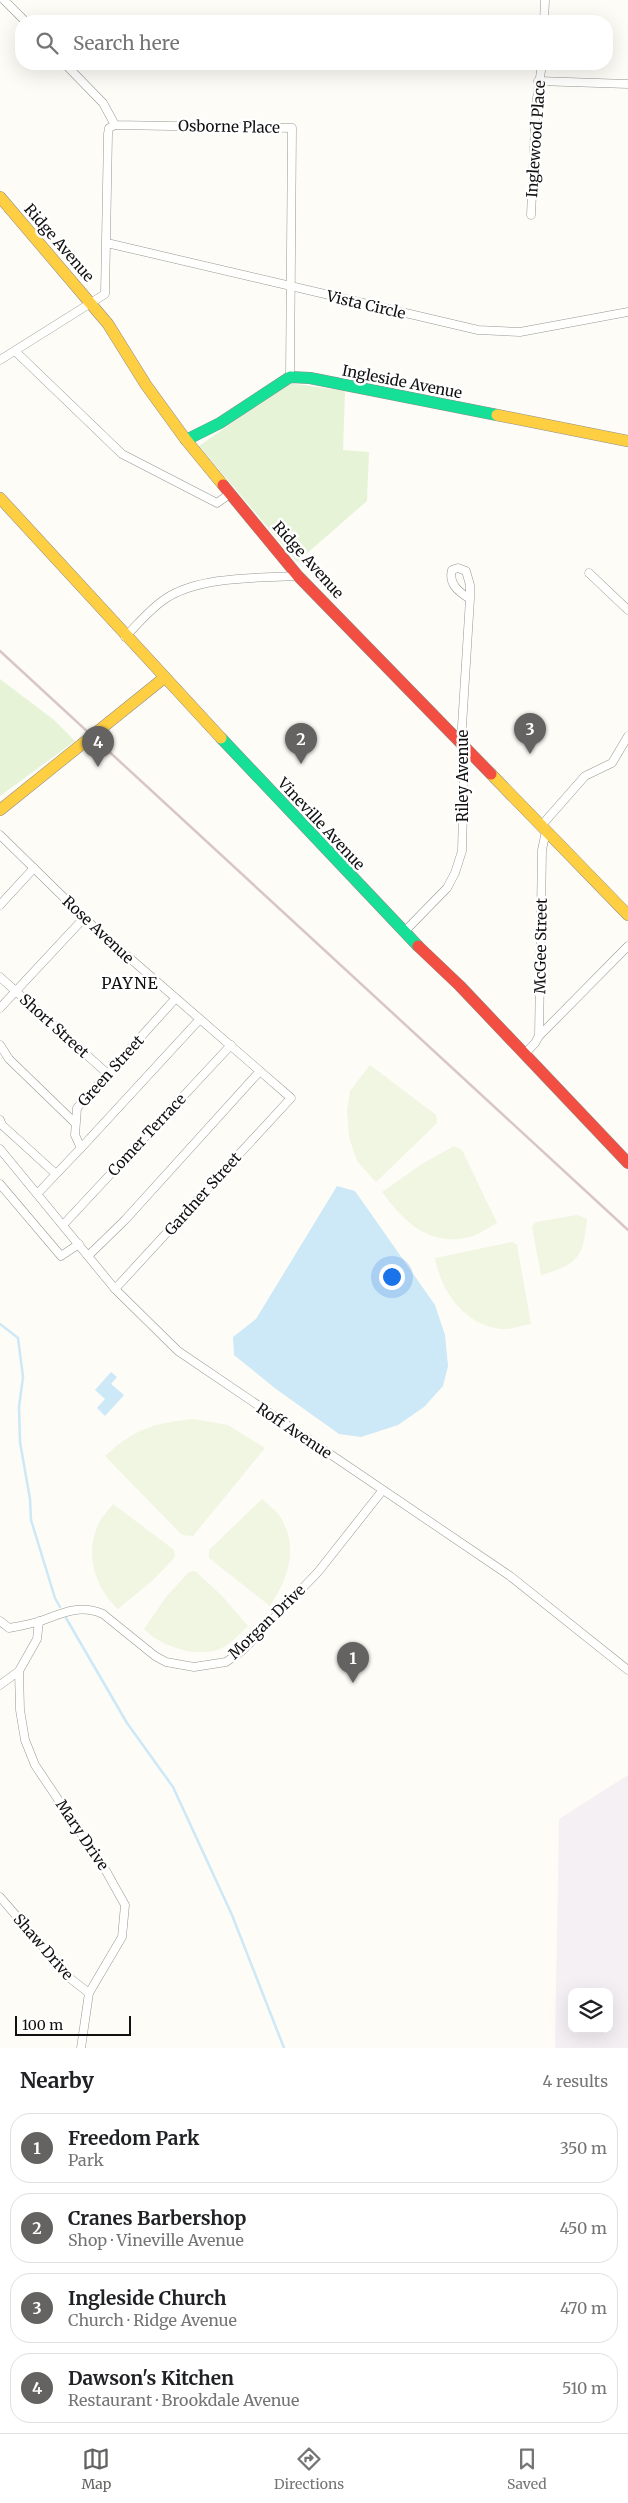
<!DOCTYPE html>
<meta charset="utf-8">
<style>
:root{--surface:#fff;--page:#f6f6f6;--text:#202124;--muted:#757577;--line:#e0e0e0;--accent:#646362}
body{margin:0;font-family:Merriweather,serif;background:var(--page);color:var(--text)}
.controls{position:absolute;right:15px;bottom:15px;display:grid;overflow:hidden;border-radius:10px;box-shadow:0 5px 20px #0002}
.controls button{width:45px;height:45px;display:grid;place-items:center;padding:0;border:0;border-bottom:1px solid var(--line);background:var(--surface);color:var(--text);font:25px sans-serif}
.scale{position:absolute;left:15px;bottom:12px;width:116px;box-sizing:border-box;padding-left:5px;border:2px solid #111;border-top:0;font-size:14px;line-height:18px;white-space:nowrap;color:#111;-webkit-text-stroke:4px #fff;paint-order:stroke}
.you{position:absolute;left:391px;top:1276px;width:18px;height:18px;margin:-12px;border:4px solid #fff;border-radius:50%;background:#1a73e8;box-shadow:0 0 0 8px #1a73e833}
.badge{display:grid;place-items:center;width:32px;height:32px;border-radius:50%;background:var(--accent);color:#fff;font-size:16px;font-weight:700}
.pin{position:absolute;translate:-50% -41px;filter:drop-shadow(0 1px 2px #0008)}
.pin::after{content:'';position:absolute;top:26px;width:18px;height:15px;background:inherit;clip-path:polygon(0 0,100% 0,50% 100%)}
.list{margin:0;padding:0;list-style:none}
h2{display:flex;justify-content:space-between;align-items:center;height:65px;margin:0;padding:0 20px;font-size:21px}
h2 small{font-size:16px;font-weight:400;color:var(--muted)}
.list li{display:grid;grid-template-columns:32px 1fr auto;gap:15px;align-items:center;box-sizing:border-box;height:70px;margin:0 10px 10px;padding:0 10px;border:1px solid var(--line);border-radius:20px}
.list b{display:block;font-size:19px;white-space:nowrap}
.list p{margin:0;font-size:16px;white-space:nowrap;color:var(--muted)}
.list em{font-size:16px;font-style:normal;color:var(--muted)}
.icon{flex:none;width:28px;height:28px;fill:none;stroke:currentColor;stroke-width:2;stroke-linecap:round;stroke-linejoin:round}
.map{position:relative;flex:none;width:628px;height:2048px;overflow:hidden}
.search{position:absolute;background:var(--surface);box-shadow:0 5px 20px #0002;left:15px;right:15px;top:15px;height:55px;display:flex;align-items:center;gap:12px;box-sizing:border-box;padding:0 18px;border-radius:20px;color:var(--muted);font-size:19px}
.sheet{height:385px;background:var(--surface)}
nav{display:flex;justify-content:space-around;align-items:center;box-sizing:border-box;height:70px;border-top:1px solid var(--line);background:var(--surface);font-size:14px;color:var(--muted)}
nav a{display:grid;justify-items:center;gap:2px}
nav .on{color:var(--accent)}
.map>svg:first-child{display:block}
</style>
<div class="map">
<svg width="628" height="2048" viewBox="0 0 628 2048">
<rect width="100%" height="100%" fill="#fdfcf7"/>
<path fill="#f5f0f3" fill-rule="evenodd" d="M 628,1775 L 628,2048 L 555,2048 L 559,1819 ZM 572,1992 L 609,1992 L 609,2029 L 572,2029 Z"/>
<g fill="#e7f3d7">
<polygon points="289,383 345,391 343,450 369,452 367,501 297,562 199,446"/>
<polygon points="0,679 54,720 75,741 0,796"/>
</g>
<g fill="#f0f6e1">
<polygon points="370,1065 436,1115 437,1123 376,1182 357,1161 349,1137 347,1111 350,1091"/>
<path d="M 454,1146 L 462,1150 L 497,1223 C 489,1227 481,1233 473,1236 C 431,1249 404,1222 382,1192 L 422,1164 Z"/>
<path d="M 577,1215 L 587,1219 C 583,1257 579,1264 541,1275 L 532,1227 L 536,1222 Z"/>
<path d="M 512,1242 L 517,1245 L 531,1324 C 524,1325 515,1328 508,1329 C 468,1330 441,1293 435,1258 Z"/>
<path d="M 193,1419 L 228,1425 L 265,1448 L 193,1536 L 182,1535 L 105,1456 C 134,1429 154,1423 193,1419 Z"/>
<path d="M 262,1499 C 268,1505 277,1511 281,1518 C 299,1549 288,1578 270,1606 L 209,1558 L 209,1550 Z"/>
<path d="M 113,1504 L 174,1550 L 175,1557 L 153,1580 L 118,1609 C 95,1588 84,1553 99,1523 C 102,1516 109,1510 113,1504 Z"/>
<path d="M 195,1571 L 221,1595 L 248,1626 C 239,1634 228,1647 217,1650 C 194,1657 160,1646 144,1629 L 166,1597 L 189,1572 Z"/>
</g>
<g fill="#cde8f7">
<polygon points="337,1186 355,1191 435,1305 445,1335 448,1366 443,1386 424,1407 398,1425 361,1437 339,1434 276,1389 234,1355 233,1337 256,1319"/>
<polygon points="111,1372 117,1377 111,1384 124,1395 105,1416 97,1408 105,1399 95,1390"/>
</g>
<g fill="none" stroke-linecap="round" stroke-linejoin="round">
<g stroke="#cde8f7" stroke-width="2.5">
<polyline points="0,1324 18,1338 23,1377 19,1407 20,1442 30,1499 31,1520 55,1598 60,1607"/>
<polyline points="66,1618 127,1723 173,1787 232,1915 284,2048"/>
</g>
<defs>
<g id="street">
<polyline points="4,0 25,21"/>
<polyline points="544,21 545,0"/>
<polyline points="65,64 103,103 115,125 292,128 290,377"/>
<polyline points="538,81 628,84"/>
<polyline points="531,215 536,105 542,64"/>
<polyline points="107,243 478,330 520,332 628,312"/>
<polyline points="15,351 122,454 217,503 231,493"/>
<polyline points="0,360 105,294 108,134 109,128 115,125"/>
<polyline points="589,573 628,610"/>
<path d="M 125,637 C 138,624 150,609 165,599 C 199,576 258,578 298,576"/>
<polyline points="541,826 585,776 612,763 628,736"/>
<polyline points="0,835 95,928 291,1098 115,1289"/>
<polyline points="0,905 34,868"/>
<path d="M 404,932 L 447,888 L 455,873 L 462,851 L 464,771 L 461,742 L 470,599 L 470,585 L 466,571 L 458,568 L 452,570 C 448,584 459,592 470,599"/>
<polyline points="0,977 109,1075"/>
<polyline points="0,1008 84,918"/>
<polyline points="539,1036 628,946"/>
<polyline points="0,1045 9,1059 75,1123"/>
<polyline points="524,1055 535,1043 539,1036 542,850 546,831"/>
<polyline points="0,1120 2,1125 56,1174"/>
<polyline points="81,1148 200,1019"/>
<polyline points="0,1149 115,1289 178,1351 510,1576 628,1670"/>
<polyline points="0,1184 61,1256 79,1244"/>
<polyline points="37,1194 81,1148 75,1135 77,1108 175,999"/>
<polyline points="63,1225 231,1045"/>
<polyline points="88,1256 125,1220 260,1071"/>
<path d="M 0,1621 L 9,1628 C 20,1626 31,1624 41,1621 C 62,1613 80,1604 103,1614 L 155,1656 L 166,1662 L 194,1667 L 226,1662 L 243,1650 L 318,1572 L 382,1491"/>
<polyline points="39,1621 37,1639 19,1671 20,1710 25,1740 35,1765 106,1871 125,1905 122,1937 89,1993 81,2048"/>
<polyline points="0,1685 19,1671"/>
<polyline points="0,1897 71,1979 89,1993"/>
</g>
<g id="fast">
<polyline points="186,440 220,423 290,377 310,378 497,415"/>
<polyline points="221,738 418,946"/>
</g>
<g id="slow">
<polyline points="0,197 108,324 146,385 186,440 223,485"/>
<polyline points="497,415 628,441"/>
<polyline points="0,498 221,738"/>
<polyline points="491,774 628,915"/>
<polyline points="0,810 164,678"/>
</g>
<g id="jam">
<polyline points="223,485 298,576 491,774"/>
<polyline points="418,946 460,986 628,1163"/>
</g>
</defs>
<use href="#street" stroke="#979795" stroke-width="9"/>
<use href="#fast" stroke="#8e8d8b" stroke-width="12"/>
<use href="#slow" stroke="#8e8d8b" stroke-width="12"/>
<use href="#jam" stroke="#8e8d8b" stroke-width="12"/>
<use href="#street" stroke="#fffffe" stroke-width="8"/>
<use href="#fast" stroke="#16e098" stroke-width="11"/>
<use href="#slow" stroke="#ffcf43" stroke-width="11"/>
<use href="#jam" stroke="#f24e42" stroke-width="11"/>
<polyline stroke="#d9c6c7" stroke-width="2.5" points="0,651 628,1230"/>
</g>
<g text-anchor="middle" stroke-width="5" stroke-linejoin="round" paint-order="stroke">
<g font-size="15" fill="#111" stroke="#fff">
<text transform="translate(229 127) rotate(1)" y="5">Osborne Place</text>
<text transform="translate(536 139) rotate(-86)" y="5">Inglewood Place</text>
<text transform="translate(59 243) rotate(49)" y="5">Ridge Avenue</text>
<text transform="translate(366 305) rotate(13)" y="5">Vista Circle</text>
<text transform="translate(402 382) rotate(11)" y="5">Ingleside Avenue</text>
<text transform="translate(308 560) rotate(48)" y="5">Ridge Avenue</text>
<text transform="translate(463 776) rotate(-90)" y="5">Riley Avenue</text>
<text transform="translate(321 824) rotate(47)" y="5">Vineville Avenue</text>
<text transform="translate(98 930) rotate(43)" y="5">Rose Avenue</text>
<text transform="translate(541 946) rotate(-89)" y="5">McGee Street</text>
<text transform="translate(54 1026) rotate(42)" y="5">Short Street</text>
<text transform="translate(111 1071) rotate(-48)" y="5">Green Street</text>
<text transform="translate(147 1135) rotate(-47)" y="5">Comer Terrace</text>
<text transform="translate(203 1194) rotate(-48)" y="5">Gardner Street</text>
<text transform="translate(294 1431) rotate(34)" y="5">Roff Avenue</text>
<text transform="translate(267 1622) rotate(-44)" y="5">Morgan Drive</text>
<text transform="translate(82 1835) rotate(56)" y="5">Mary Drive</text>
<text transform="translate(43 1947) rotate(49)" y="5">Shaw Drive</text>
</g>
<g font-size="16" letter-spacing="1" fill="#111" stroke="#fff">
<text x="130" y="989">PAYNE</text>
</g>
</g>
</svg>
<div class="controls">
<button><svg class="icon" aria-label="layers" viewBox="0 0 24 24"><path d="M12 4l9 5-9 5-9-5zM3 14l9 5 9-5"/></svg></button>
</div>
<div class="scale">100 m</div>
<div class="you"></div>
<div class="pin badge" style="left:353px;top:1683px">1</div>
<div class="pin badge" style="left:301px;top:764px">2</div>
<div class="pin badge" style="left:530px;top:754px">3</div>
<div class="pin badge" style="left:98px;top:767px">4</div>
<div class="search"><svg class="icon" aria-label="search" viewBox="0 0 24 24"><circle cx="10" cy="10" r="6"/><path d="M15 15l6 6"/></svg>Search here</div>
</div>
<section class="sheet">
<h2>Nearby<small>4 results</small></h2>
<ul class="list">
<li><span class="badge">1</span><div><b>Freedom Park</b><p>Park</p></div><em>350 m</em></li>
<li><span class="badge">2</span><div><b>Cranes Barbershop</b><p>Shop · Vineville Avenue</p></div><em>450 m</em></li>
<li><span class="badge">3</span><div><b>Ingleside Church</b><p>Church · Ridge Avenue</p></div><em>470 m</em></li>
<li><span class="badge">4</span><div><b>Dawson's Kitchen</b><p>Restaurant · Brookdale Avenue</p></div><em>510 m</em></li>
</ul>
</section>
<nav>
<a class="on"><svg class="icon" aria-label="map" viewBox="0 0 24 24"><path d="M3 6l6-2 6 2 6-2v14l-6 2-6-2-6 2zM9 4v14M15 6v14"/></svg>Map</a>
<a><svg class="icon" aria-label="directions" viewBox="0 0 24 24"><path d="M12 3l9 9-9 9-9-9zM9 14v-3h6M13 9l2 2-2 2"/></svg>Directions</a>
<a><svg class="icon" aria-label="saved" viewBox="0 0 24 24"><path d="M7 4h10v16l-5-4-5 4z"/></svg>Saved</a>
</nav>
